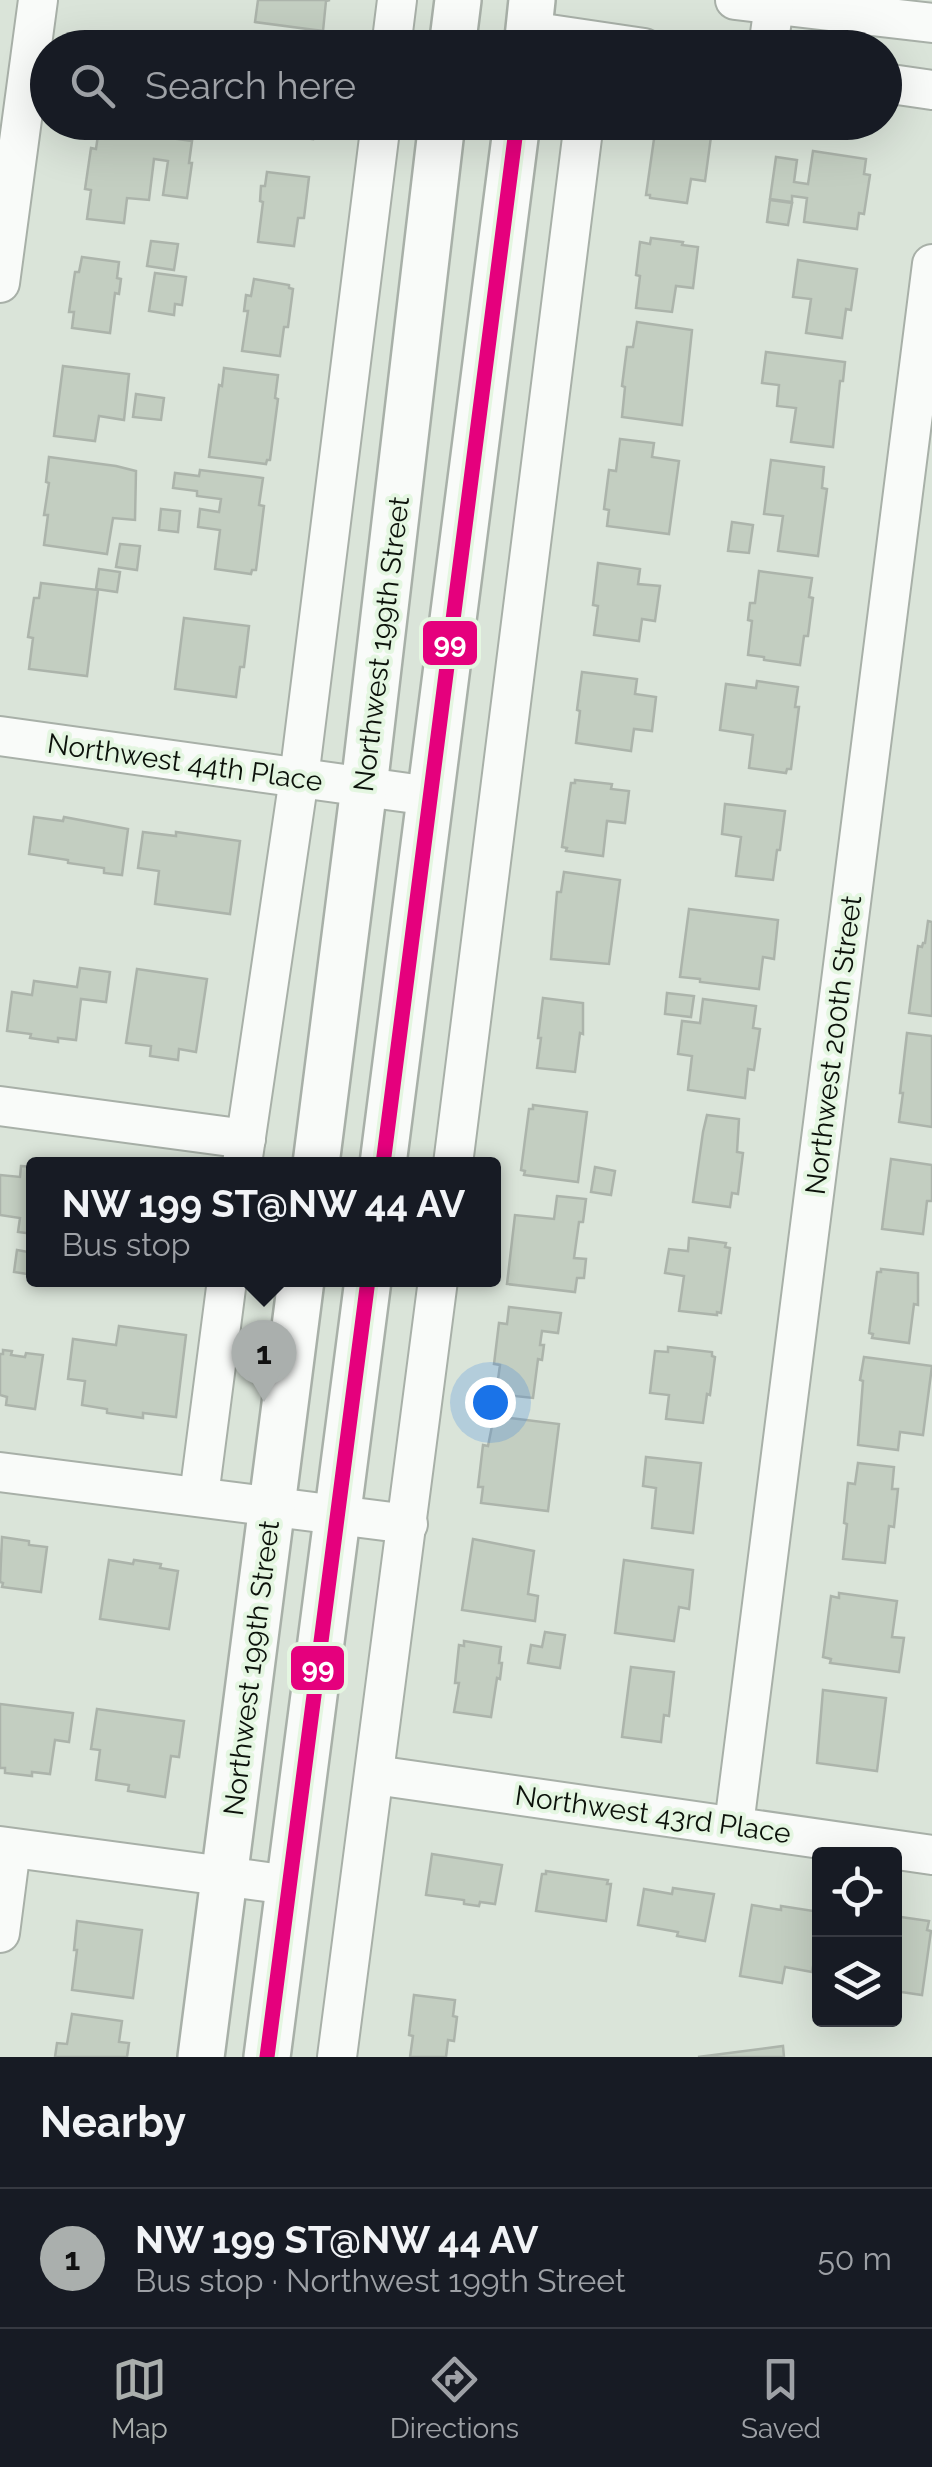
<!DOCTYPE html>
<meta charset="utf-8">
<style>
:root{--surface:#171b24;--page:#20242c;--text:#f1f3f6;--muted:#9ea1a6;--line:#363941;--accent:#aaafad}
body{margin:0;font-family:Raleway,sans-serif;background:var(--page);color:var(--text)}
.controls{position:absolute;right:30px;bottom:30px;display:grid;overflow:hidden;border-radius:10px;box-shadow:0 10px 40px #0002}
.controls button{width:90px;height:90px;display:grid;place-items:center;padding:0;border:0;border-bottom:2px solid var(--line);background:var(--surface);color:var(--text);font:50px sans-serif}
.you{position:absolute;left:490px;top:1402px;width:35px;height:35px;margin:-25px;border:8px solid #fff;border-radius:50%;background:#1a73e8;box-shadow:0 0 0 15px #1a73e833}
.badge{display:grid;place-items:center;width:65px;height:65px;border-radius:50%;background:var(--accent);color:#111;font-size:32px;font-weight:700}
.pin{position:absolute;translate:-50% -82px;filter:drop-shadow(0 2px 5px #0008)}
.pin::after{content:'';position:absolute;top:52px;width:35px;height:30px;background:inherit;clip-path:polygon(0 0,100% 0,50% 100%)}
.popup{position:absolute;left:26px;top:1157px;width:475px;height:130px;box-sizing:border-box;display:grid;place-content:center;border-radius:10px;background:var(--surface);filter:drop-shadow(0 2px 8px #0005);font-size:32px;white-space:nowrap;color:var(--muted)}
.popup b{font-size:38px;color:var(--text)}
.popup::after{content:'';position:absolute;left:50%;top:100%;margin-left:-20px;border:20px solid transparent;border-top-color:var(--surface)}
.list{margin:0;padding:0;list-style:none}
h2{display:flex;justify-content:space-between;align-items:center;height:130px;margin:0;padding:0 40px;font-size:42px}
h2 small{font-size:32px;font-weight:400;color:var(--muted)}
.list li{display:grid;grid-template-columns:65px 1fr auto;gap:30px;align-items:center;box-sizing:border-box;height:140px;padding:0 40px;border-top:2px solid var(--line)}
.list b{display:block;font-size:38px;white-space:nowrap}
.list p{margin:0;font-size:32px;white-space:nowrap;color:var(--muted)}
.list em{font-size:32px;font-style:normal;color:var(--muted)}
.icon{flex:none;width:55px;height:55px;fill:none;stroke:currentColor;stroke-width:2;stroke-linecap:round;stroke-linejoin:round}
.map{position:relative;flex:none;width:932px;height:2057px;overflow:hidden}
.search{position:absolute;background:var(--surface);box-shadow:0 10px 40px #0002;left:30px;right:30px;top:30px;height:110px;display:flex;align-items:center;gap:25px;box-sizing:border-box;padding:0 35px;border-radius:55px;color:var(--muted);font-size:38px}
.sheet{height:270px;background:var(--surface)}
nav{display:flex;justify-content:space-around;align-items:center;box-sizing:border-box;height:140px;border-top:2px solid var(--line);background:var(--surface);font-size:28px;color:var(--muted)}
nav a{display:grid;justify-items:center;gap:5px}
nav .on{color:var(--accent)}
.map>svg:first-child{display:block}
</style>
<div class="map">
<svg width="932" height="2057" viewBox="0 0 932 2057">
<rect width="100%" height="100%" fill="#dae4d9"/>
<g fill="#c3cec1" stroke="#acb4ab" stroke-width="2.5">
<polygon points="258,0 330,0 326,1 323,31 255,22"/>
<polygon points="273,122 315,122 313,139 272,134"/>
<polygon points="669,122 713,122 705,181 691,179 687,203 650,198 650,195 646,195 655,132 658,133 658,128 668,130"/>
<polygon points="99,128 192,141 189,163 192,163 187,198 163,195 168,161 154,159 149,200 127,198 124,223 87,219 91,190 85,189 91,148 96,149"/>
<polygon points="813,151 866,159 864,174 870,175 864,214 859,213 857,229 804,222 807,198 792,196 792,202 770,199 776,157 797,160 794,182 808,184"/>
<polygon points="267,172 309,177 304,218 298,218 294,246 258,242 263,202 260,201 261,186 265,186"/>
<polygon points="770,200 792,203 788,225 767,222"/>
<polygon points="651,238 683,242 682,245 698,247 693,288 676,286 672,312 636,308 640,276 636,275 640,242 650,244"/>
<polygon points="151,241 178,244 174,270 147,266"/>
<polygon points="82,257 119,262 117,278 121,279 119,294 115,293 110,333 72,328 74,312 69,312 75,272 79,272"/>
<polygon points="798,260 857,269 851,310 846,309 842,338 806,333 811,299 793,297"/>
<polygon points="155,273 186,277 182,305 175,304 174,315 149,311"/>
<polygon points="254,279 289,285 289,288 293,289 288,327 284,327 280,356 242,351 248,311 244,311 246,295 251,296"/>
<polygon points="637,322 692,330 682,425 622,417 625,387 622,386 627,347 633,347"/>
<polygon points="766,352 845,362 843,381 840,381 833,447 791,442 796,408 777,406 779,385 762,383"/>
<polygon points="63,366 129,374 124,420 99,416 95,441 54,436"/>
<polygon points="224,368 278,375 275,398 278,399 270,460 267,460 266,464 209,457 219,385 222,386"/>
<polygon points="136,394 164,398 161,420 133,417"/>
<polygon points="620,439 654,443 652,457 679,461 669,534 607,526 609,510 604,509 609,470 616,471"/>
<polygon points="49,457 116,466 136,471 135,520 113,518 107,554 44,545 48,515 44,515 49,483 46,482"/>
<polygon points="771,460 824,467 822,488 827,489 818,556 778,551 783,516 764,514"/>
<polygon points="200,470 263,478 259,505 264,506 256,570 252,570 251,574 215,569 220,530 198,527 200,509 219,512 221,499 197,496 197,491 173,488 175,473 199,476"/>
<polygon points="161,509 180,511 178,532 159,530"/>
<polygon points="732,522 753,525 749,553 728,551"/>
<polygon points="120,544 140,546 137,570 116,567"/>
<polygon points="598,563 640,569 638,584 660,586 655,621 642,619 639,641 594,635 598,606 593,605"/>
<polygon points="99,569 120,572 117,592 96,589"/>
<polygon points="759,571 812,578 809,597 813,598 808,636 804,636 800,665 764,660 764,657 748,655 752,621 748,620 750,603 755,603"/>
<polygon points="41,583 98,590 87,676 29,669 33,638 28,637 34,598 39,598"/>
<polygon points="184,618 249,626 244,667 240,667 236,697 175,689"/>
<polygon points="582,672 637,679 635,694 656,697 652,731 634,729 631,751 576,743 580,711 577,710"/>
<polygon points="757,681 798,687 795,707 799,707 791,769 787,769 786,773 749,768 753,735 720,730 726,684 756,688"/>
<polygon points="575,780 612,784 611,789 629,791 625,823 607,821 603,856 566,851 567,848 562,847 571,783 575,783"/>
<polygon points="725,804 785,811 780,850 777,850 773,880 736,876 741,837 722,834"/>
<polygon points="34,817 63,821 64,817 128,829 122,875 104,873 104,868 68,863 68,860 29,854"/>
<polygon points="143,832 176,836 176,832 240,841 230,914 155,904 159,871 138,868"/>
<polygon points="564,872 620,880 609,964 551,959 557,892 561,892"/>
<polygon points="689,909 778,920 774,959 763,957 759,989 700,982 700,979 680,977"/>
<polygon points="928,921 932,922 932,1016 909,1013 918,946 922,947 923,943 925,943"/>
<polygon points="80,968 110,972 106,1002 81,999 76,1040 58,1038 58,1042 30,1038 31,1034 7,1031 12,992 32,995 34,981 77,987"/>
<polygon points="137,969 207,979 196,1052 179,1049 178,1060 150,1056 151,1046 126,1043"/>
<polygon points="667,993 694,996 691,1017 665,1014"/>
<polygon points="543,998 583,1003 583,1034 580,1033 575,1072 537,1068 541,1038 538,1038"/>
<polygon points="703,999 756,1006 753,1028 760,1029 754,1070 748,1069 745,1098 688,1090 692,1056 678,1054 682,1021 700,1023"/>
<polygon points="907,1033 932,1036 932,1127 899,1122 903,1093 900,1093"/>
<polygon points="533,1105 587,1112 578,1182 524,1175 525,1171 521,1170 529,1109 533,1109"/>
<polygon points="707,1115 739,1119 737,1152 743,1153 738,1194 732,1193 730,1207 693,1202 703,1132"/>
<polygon points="891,1159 932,1165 932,1201 927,1201 923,1234 882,1229"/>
<polygon points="21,1166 34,1167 34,1234 18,1232 20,1218 0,1215 0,1175 20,1177"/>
<polygon points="595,1167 615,1171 611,1195 591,1192"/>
<polygon points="557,1196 586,1199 583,1222 579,1222 574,1258 586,1259 584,1278 577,1278 575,1292 507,1284 515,1215 554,1219"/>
<polygon points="689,1238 726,1243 725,1247 730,1248 721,1313 717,1312 717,1315 679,1311 684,1276 665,1273 669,1249 688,1251"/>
<polygon points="17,1250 34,1253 34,1275 14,1272"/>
<polygon points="881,1269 918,1273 918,1305 914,1304 909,1343 872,1338 873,1334 869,1333 877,1272 881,1272"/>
<polygon points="509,1307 561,1313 558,1333 542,1331 540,1345 544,1345 542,1360 538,1359 533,1398 496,1394 500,1365 494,1364 499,1323 507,1324"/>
<polygon points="119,1326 186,1335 176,1417 143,1413 143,1418 107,1413 107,1409 82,1405 85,1381 68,1379 73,1339 116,1345"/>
<polygon points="668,1347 712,1352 712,1356 715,1357 710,1395 707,1394 703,1423 666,1419 669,1395 650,1393 655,1351 668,1352"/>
<polygon points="3,1350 12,1351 11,1355 25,1357 26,1353 43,1355 35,1409 6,1405 7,1397 0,1395 0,1354 3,1354"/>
<polygon points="864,1357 932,1366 923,1435 900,1432 898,1450 858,1445 863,1381 860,1380"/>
<polygon points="494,1416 559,1424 548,1511 481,1503 483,1487 478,1487 483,1445 488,1446"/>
<polygon points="646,1457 701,1463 693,1533 652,1528 656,1488 643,1486"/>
<polygon points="858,1463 894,1467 892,1489 898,1489 894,1527 889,1526 885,1563 843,1559 847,1524 844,1523 848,1483 855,1484"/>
<polygon points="2,1537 29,1541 29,1545 47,1547 41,1592 2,1587 3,1583 0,1582"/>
<polygon points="473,1539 534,1551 528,1594 538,1596 535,1621 462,1610"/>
<polygon points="109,1560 133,1564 134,1560 161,1564 160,1568 178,1571 169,1629 100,1619"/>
<polygon points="624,1560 693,1570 689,1609 679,1607 674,1641 615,1633"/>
<polygon points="839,1593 897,1601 892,1637 904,1638 899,1672 830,1663 831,1659 823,1657 831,1596 839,1598"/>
<polygon points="545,1632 565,1635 560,1668 528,1663 531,1645 542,1647"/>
<polygon points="464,1641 501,1647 499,1663 502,1663 500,1679 497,1678 491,1717 454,1712 459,1683 455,1683 459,1645 464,1646"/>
<polygon points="631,1667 674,1672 669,1716 664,1715 661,1742 622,1737"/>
<polygon points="823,1690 886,1698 877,1771 817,1763"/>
<polygon points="0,1704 73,1713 69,1742 55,1740 50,1774 32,1772 32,1776 5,1773 5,1768 0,1768"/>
<polygon points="97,1709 184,1721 179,1757 171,1756 165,1797 128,1791 129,1785 96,1780 100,1750 91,1749"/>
<polygon points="432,1854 502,1865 495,1904 480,1902 479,1906 464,1904 464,1900 426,1895"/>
<polygon points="546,1871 608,1880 607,1884 611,1884 606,1921 536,1911 542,1874 546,1874"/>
<polygon points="673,1888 714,1894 705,1941 677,1936 678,1932 638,1925 644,1889 672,1894"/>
<polygon points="752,1905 781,1910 781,1906 820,1912 820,1927 812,1972 785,1967 782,1983 740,1976"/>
<polygon points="894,1916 929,1921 927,1930 931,1931 922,1995 894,1991"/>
<polygon points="77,1921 142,1930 133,1998 72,1990 77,1950 74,1950"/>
<polygon points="414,1995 455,2000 453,2016 457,2017 454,2041 448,2040 446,2057 410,2057 413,2036 409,2035"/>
<polygon points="72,2014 122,2021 119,2042 129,2043 127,2057 55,2057 57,2043 67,2044"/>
<polygon points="783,2046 784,2057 698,2057"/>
</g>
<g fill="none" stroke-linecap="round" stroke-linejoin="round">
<defs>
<g id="minor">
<polyline points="735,0 932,23"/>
<polyline points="529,31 644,48"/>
<polyline points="391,48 397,0"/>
<polyline points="768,48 774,5"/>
<polyline points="884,83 932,90"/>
<polyline points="0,283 38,0"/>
<polyline points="0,736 430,796"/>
<polyline points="0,1106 246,1139"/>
<polyline points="242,1164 299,778 381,122"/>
<polyline points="453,1164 584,122"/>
<polyline points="0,1472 408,1524"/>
<polyline points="199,1496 227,1280"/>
<polyline points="375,1775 932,1855"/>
<polyline points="734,1825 932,264"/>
<polyline points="0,1846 289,1885"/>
<polyline points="0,1933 11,1848"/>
<polyline points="337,2057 438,1280"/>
</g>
<g id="major">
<polyline points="452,48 458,0"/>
<polyline points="527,48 532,0"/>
<polyline points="316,1164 364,787 442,122"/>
<polyline points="383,1164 517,122"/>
<polyline points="201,2057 301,1280"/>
<polyline points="267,2057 368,1280"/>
</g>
</defs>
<use href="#minor" stroke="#a8b0a8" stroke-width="42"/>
<use href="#major" stroke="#a8b0a8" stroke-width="50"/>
<use href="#minor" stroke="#f9fbf9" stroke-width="38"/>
<use href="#major" stroke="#f9fbf9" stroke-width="45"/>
<defs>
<g id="bus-1">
<polyline points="383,1164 517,122"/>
<polyline points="267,2057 368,1280"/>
</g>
</defs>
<use href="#bus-1" stroke="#e4f6e1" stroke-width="22"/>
<use href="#bus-1" stroke="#e5007d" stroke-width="15"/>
</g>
<g text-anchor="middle" stroke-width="8" stroke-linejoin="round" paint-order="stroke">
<g font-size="28" fill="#0c120b" stroke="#e4f6e1">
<text transform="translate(381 644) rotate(-83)" y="10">Northwest 199th Street</text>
<text transform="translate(185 762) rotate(8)" y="10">Northwest 44th Place</text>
<text transform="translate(833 1045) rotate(-83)" y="10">Northwest 200th Street</text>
<text transform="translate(251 1668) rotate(-83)" y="10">Northwest 199th Street</text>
<text transform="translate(653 1814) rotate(8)" y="10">Northwest 43rd Place</text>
</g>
</g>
<g stroke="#e4f6e1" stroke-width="4">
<rect x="421" y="619" width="58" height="48" rx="10" fill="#e5007d"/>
<rect x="289" y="1644" width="57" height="48" rx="10" fill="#e5007d"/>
</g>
<g font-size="28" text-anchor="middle" font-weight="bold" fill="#fff">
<text x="450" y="653">99</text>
<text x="318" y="1678">99</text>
</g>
</svg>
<div class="controls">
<button><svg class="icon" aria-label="locate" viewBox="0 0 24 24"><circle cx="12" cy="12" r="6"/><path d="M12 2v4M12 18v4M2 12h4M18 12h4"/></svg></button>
<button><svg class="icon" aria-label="layers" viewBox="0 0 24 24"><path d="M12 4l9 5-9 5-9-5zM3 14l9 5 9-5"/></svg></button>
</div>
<div class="you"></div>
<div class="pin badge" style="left:264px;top:1402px">1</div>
<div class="popup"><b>NW 199 ST@NW 44 AV</b>Bus stop</div>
<div class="search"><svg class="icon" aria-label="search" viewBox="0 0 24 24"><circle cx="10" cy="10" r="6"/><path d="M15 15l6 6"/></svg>Search here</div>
</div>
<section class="sheet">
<h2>Nearby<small></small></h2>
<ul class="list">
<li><span class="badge">1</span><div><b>NW 199 ST@NW 44 AV</b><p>Bus stop · Northwest 199th Street</p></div><em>50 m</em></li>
</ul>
</section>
<nav>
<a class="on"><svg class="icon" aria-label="map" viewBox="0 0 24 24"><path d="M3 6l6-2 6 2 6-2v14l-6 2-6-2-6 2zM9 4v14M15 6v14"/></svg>Map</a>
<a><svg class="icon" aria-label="directions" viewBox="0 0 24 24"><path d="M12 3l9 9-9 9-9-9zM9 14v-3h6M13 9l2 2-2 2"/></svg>Directions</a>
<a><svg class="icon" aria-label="saved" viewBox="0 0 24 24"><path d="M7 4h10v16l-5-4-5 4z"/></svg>Saved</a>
</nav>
